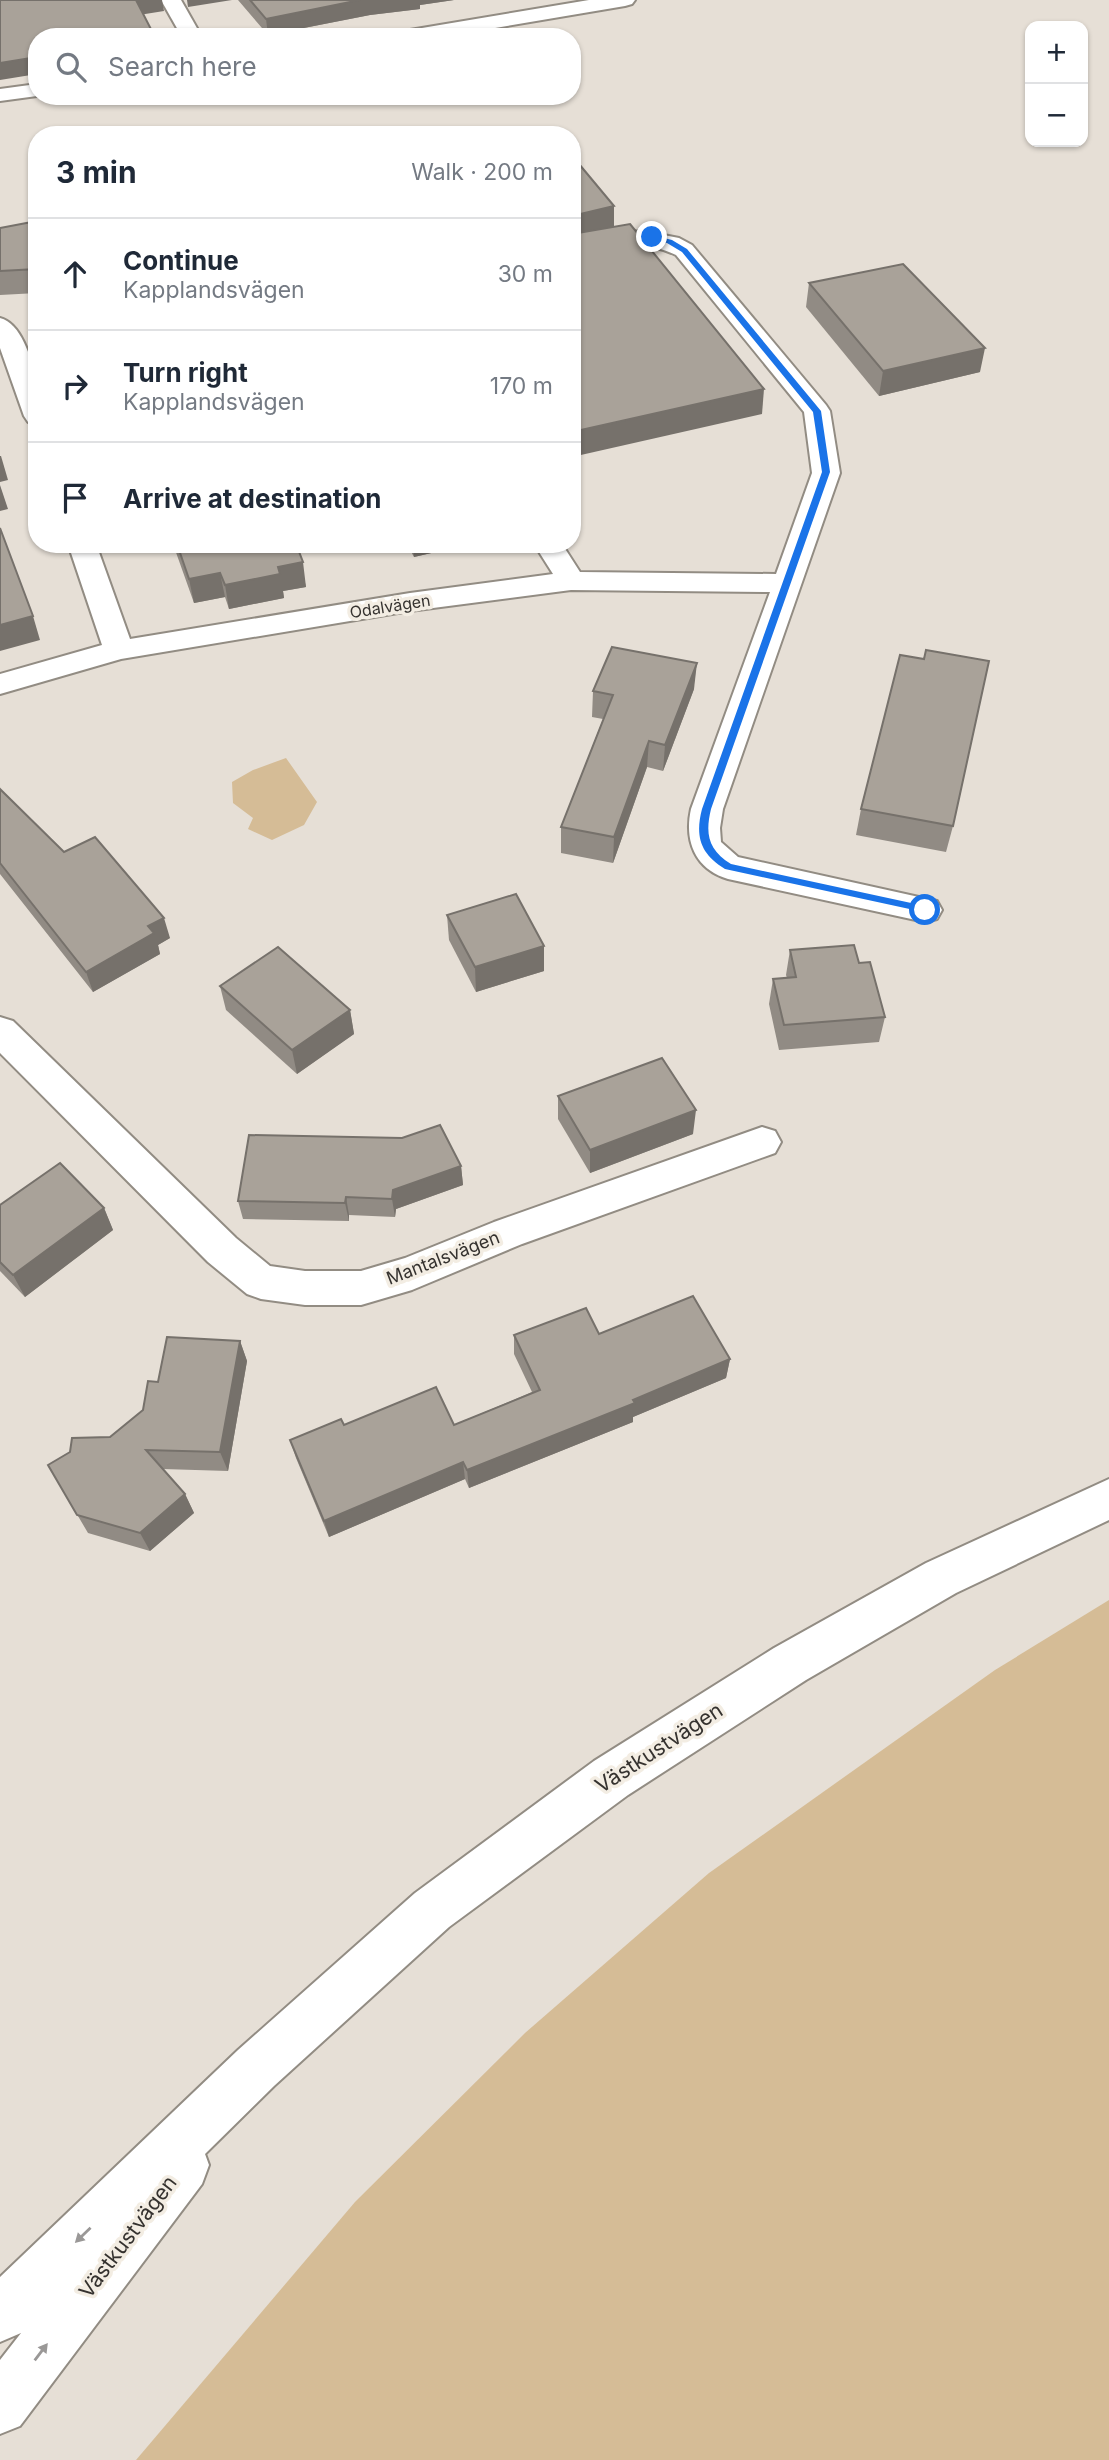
<!DOCTYPE html>
<meta charset="utf-8">
<style>
:root{--surface:#fff;--page:#f6f6f7;--text:#1f2937;--muted:#747a83;--line:#e0e1e3}
body{margin:0;font-family:Inter,sans-serif;background:var(--page);color:var(--text)}
.controls{position:absolute;right:21px;top:21px;display:grid;overflow:hidden;border-radius:14px;box-shadow:0 2px 5px #0004}
.controls button{width:63px;height:63px;display:grid;place-items:center;padding:0;border:0;border-bottom:2px solid var(--line);background:var(--surface);color:var(--text);font:35px sans-serif}
.stop{position:absolute;width:21px;height:21px;margin:-16px;border:5px solid #1a73e8;border-radius:50%;background:#fff}
.stop.end{background:#1a73e8;border-color:#fff;box-shadow:0 2px 7px #0008}
.list{margin:0;padding:0;list-style:none}
h2{display:flex;justify-content:space-between;align-items:center;height:91px;margin:0;padding:0 28px;font-size:30px}
h2 small{font-size:23px;font-weight:400;color:var(--muted)}
.list li{display:grid;grid-template-columns:46px 1fr auto;gap:21px;align-items:center;box-sizing:border-box;height:112px;padding:0 28px;border-top:2px solid var(--line)}
.list b{display:block;font-size:26px;white-space:nowrap}
.list p{margin:0;font-size:23px;white-space:nowrap;color:var(--muted)}
.list em{font-size:23px;font-style:normal;color:var(--muted)}
.icon{flex:none;width:38px;height:38px;fill:none;stroke:currentColor;stroke-width:2;stroke-linecap:round;stroke-linejoin:round}
.map{position:relative;flex:none;width:1109px;height:2460px;overflow:hidden}
.search{position:absolute;background:var(--surface);box-shadow:0 2px 5px #0004;left:28px;top:28px;width:553px;height:77px;display:flex;align-items:center;gap:18px;box-sizing:border-box;padding:0 24px;border-radius:28px;color:var(--muted);font-size:26px}
.panel{position:absolute;background:var(--surface);box-shadow:0 2px 5px #0004;left:28px;top:126px;width:553px;height:427px;border-radius:28px}
.map>svg:first-child{display:block}
</style>
<div class="map">
<svg width="1109" height="2460" viewBox="0 0 1109 2460">
<rect width="100%" height="100%" fill="#e6dfd6"/>
<g fill="#d5bc96">
<polygon points="286,758 317,802 304,825 272,840 248,829 253,818 233,803 232,782 253,770"/>
<polygon points="1109,1600 1109,2460 136,2460 355,2202 525,2033 709,1873 995,1670"/>
</g>
<g fill="none" stroke-linecap="round" stroke-linejoin="round">
<defs>
<g id="minor">
<polygon points="161,0 181,0 202,37 182,37"/>
<polygon points="589,0 635,0 632,4 625,6 442,37 394,37 404,31"/>
<polygon points="37,84 37,96 0,101 0,89"/>
<path d="M 643,231 L 679,238 L 692,245 L 826,405 L 830,411 L 840,473 L 723,809 L 720,828 L 721,842 L 738,857 L 937,901 L 942,910 L 937,919 L 925,922 L 728,879 C 695,869 684,841 691,809 L 770,592 L 571,590 L 410,611 L 121,659 L 0,694 L 0,674 L 102,645 L 68,544 L 96,544 L 130,639 L 410,593 L 553,574 L 534,544 L 562,544 L 580,572 L 776,574 L 812,473 L 804,412 L 676,255 C 642,238 608,248 572,256 L 572,242 L 615,233 Z"/>
<path d="M 0,318 C 21,323 31,358 36,378 C 39,392 37,410 37,424 L 28,422 L 24,416 L 0,348 Z"/>
<polygon points="0,1017 13,1021 236,1238 270,1266 305,1271 361,1271 405,1258 494,1222 762,1127 775,1131 781,1142 775,1153 522,1244 412,1290 361,1305 305,1305 261,1299 247,1294 208,1262 0,1053"/>
<polygon points="1109,1479 1109,1520 956,1593 806,1680 628,1795 449,1927 274,2086 205,2154 209,2165 202,2184 20,2426 0,2434 0,2360 21,2333 0,2342 0,2277 238,2050 415,1893 594,1761 774,1648 926,1563"/>
</g>
</defs>
<use href="#minor" stroke="#928c83" stroke-width="4"/>
<use href="#minor" fill="#fff" fill-rule="evenodd"/>
</g>
<g fill="#918b84">
<polygon points="238,0 454,0 420,5 420,9 370,15 268,35"/>
<polygon points="37,221 37,293 0,295 0,228"/>
<polygon points="809,283 980,372 879,396 806,307"/>
<polygon points="173,544 296,544 306,587 283,591 284,598 229,609 225,597 194,603"/>
<polygon points="407,544 470,544 414,557"/>
<polygon points="924,659 953,826 946,852 856,835 861,809"/>
<polygon points="694,689 663,771 647,767 613,863 561,853 561,827 603,719 592,717 593,691"/>
<polygon points="0,789 64,852 170,938 158,945 160,954 93,992 0,874"/>
<polygon points="447,915 544,971 476,992 449,940"/>
<polygon points="790,950 859,963 885,1017 879,1042 779,1050 769,1004 773,979 787,978 786,975"/>
<polygon points="220,986 350,1010 354,1034 297,1074 226,1010"/>
<polygon points="558,1096 693,1134 590,1173 558,1119"/>
<polygon points="461,1166 463,1185 396,1209 395,1217 349,1215 349,1221 243,1219 238,1201"/>
<polygon points="0,1205 104,1208 113,1230 25,1297 0,1271"/>
<polygon points="599,1334 730,1359 726,1378 633,1417 633,1422 469,1488 465,1479 329,1537 296,1458 290,1440 344,1425 454,1425 532,1392 514,1354 514,1335"/>
<polygon points="240,1341 247,1361 228,1471 163,1469 185,1494 194,1513 150,1551 88,1533 48,1465 110,1437 143,1410 158,1382"/>
</g>
<g fill="#76716b">
<polygon points="136,0 162,0 164,11 139,15"/>
<polygon points="187,0 232,0 188,7"/>
<polygon points="360,0 454,0 420,5 420,9 370,15 268,35 266,19"/>
<polygon points="37,57 37,74 0,80 0,63"/>
<polygon points="614,206 614,231 572,240 572,216"/>
<polygon points="985,348 980,372 879,396 883,371"/>
<polygon points="764,389 762,414 572,457 572,432"/>
<polygon points="0,456 1,456 8,480 0,482"/>
<polygon points="0,485 8,509 0,511"/>
<polygon points="138,544 163,544 139,549"/>
<polygon points="413,544 470,544 414,557"/>
<polygon points="303,562 306,587 283,591 284,598 229,609 225,585 278,567"/>
<polygon points="220,573 225,597 194,603 189,579"/>
<polygon points="33,616 40,640 0,651 0,625"/>
<polygon points="697,663 694,689 663,771 665,745"/>
<polygon points="649,741 647,767 613,863 614,837"/>
<polygon points="164,918 170,938 158,945 160,954 93,992 86,972 148,926"/>
<polygon points="544,946 544,971 476,992 475,967"/>
<polygon points="350,1010 354,1034 297,1074 292,1050"/>
<polygon points="696,1110 693,1134 590,1173 590,1150"/>
<polygon points="461,1166 463,1185 396,1209 395,1217 392,1199 393,1190"/>
<polygon points="346,1197 349,1215 349,1221 345,1203"/>
<polygon points="104,1208 113,1230 25,1297 13,1275"/>
<polygon points="240,1341 247,1361 228,1471 220,1452"/>
<polygon points="730,1359 726,1378 633,1417 633,1422 469,1488 467,1470"/>
<polygon points="463,1462 465,1479 329,1537 324,1521"/>
<polygon points="185,1494 194,1513 150,1551 140,1533"/>
</g>
<g fill="#a9a299" stroke="#76716b" stroke-width="2">
<polygon points="0,0 136,0 155,37 37,37 37,57 0,63"/>
<polygon points="250,0 360,0 266,19"/>
<polygon points="579,164 614,206 572,216 572,166"/>
<polygon points="37,221 37,269 0,271 0,228"/>
<polygon points="630,224 764,389 572,432 572,234"/>
<polygon points="903,264 985,348 883,371 809,283"/>
<polygon points="0,528 33,616 0,625"/>
<polygon points="177,544 296,544 303,562 278,567 280,574 225,585 220,573 189,579"/>
<polygon points="612,647 697,663 665,745 649,741 614,837 561,827 613,695 593,691"/>
<polygon points="926,650 989,661 953,826 861,809 900,655 924,659"/>
<polygon points="0,789 64,852 95,837 164,918 148,926 154,933 86,972 0,863"/>
<polygon points="516,894 544,946 475,967 447,915"/>
<polygon points="854,945 859,963 870,962 885,1017 784,1025 773,979 796,977 790,950"/>
<polygon points="278,947 350,1010 292,1050 220,986"/>
<polygon points="662,1058 696,1110 590,1150 558,1096"/>
<polygon points="440,1125 461,1166 393,1190 392,1199 346,1197 345,1203 238,1201 249,1135 402,1138"/>
<polygon points="60,1163 104,1208 13,1275 0,1262 0,1205"/>
<polygon points="693,1296 730,1359 633,1400 635,1403 467,1470 463,1462 324,1521 290,1440 341,1419 344,1425 436,1387 454,1425 540,1390 514,1335 586,1308 599,1334"/>
<polygon points="167,1337 240,1341 220,1452 146,1450 185,1494 140,1533 77,1515 48,1465 70,1452 72,1438 110,1437 143,1410 148,1381 158,1382"/>
</g>
<defs><path id="oneway-solid" d="M-6-.8H1V-3.2L6.5 0L1 3.2V.8H-6Z" transform="scale(1.75)"/></defs>
<g fill="#9a9897">
<use href="#oneway-solid" transform="translate(83 2235) rotate(136)"/>
<use href="#oneway-solid" transform="translate(41 2352) rotate(-53)"/>
</g>
<path fill="#1a73e8" d="M 652,235 L 672,240 L 687,249 L 821,411 L 830,472 L 711,809 C 705,834 708,850 731,864 L 925,906 L 930,910 L 928,913 L 725,869 C 700,854 695,836 702,809 L 822,472 L 813,412 L 682,252 L 667,243 L 650,239 Z"/>
<g text-anchor="middle" stroke-width="7" stroke-linejoin="round" paint-order="stroke">
<g font-size="16" fill="#35322f" stroke="#f3ede3">
<text transform="translate(390 606) rotate(-9)" y="6">Odalvägen</text>
</g>
<g font-size="18" fill="#35322f" stroke="#f3ede3">
<text transform="translate(443 1258) rotate(-21)" y="6">Mantalsvägen</text>
</g>
<g font-size="21" fill="#35322f" stroke="#f3ede3">
<text transform="translate(659 1748) rotate(-33)" y="7">Västkustvägen</text>
<text transform="translate(128 2237) rotate(-53)" y="7">Västkustvägen</text>
</g>
</g>
</svg>
<div class="controls">
<button>+</button>
<button>−</button>
</div>
<div class="stop" style="left:925px;top:910px"></div>
<div class="stop end" style="left:652px;top:237px"></div>
<div class="search"><svg class="icon" aria-label="search" viewBox="0 0 24 24"><circle cx="10" cy="10" r="6"/><path d="M15 15l6 6"/></svg>Search here</div>
<section class="panel">
<h2>3 min<small>Walk · 200 m</small></h2>
<ul class="list">
<li><svg class="icon" aria-label="ahead" viewBox="0 0 24 24"><path d="M12 20V5M6 11l6-6 6 6"/></svg><div><b>Continue</b><p>Kapplandsvägen</p></div><em>30 m</em></li>
<li><svg class="icon" aria-label="right" viewBox="0 0 24 24"><path d="M7 20v-9h11M14 6l5 5-5 5"/></svg><div><b>Turn right</b><p>Kapplandsvägen</p></div><em>170 m</em></li>
<li><svg class="icon" aria-label="arrive" viewBox="0 0 24 24"><path d="M6 21V4h12l-3 4 3 4H6"/></svg><div><b>Arrive at destination</b></div></li>
</ul>
</section>
</div>
